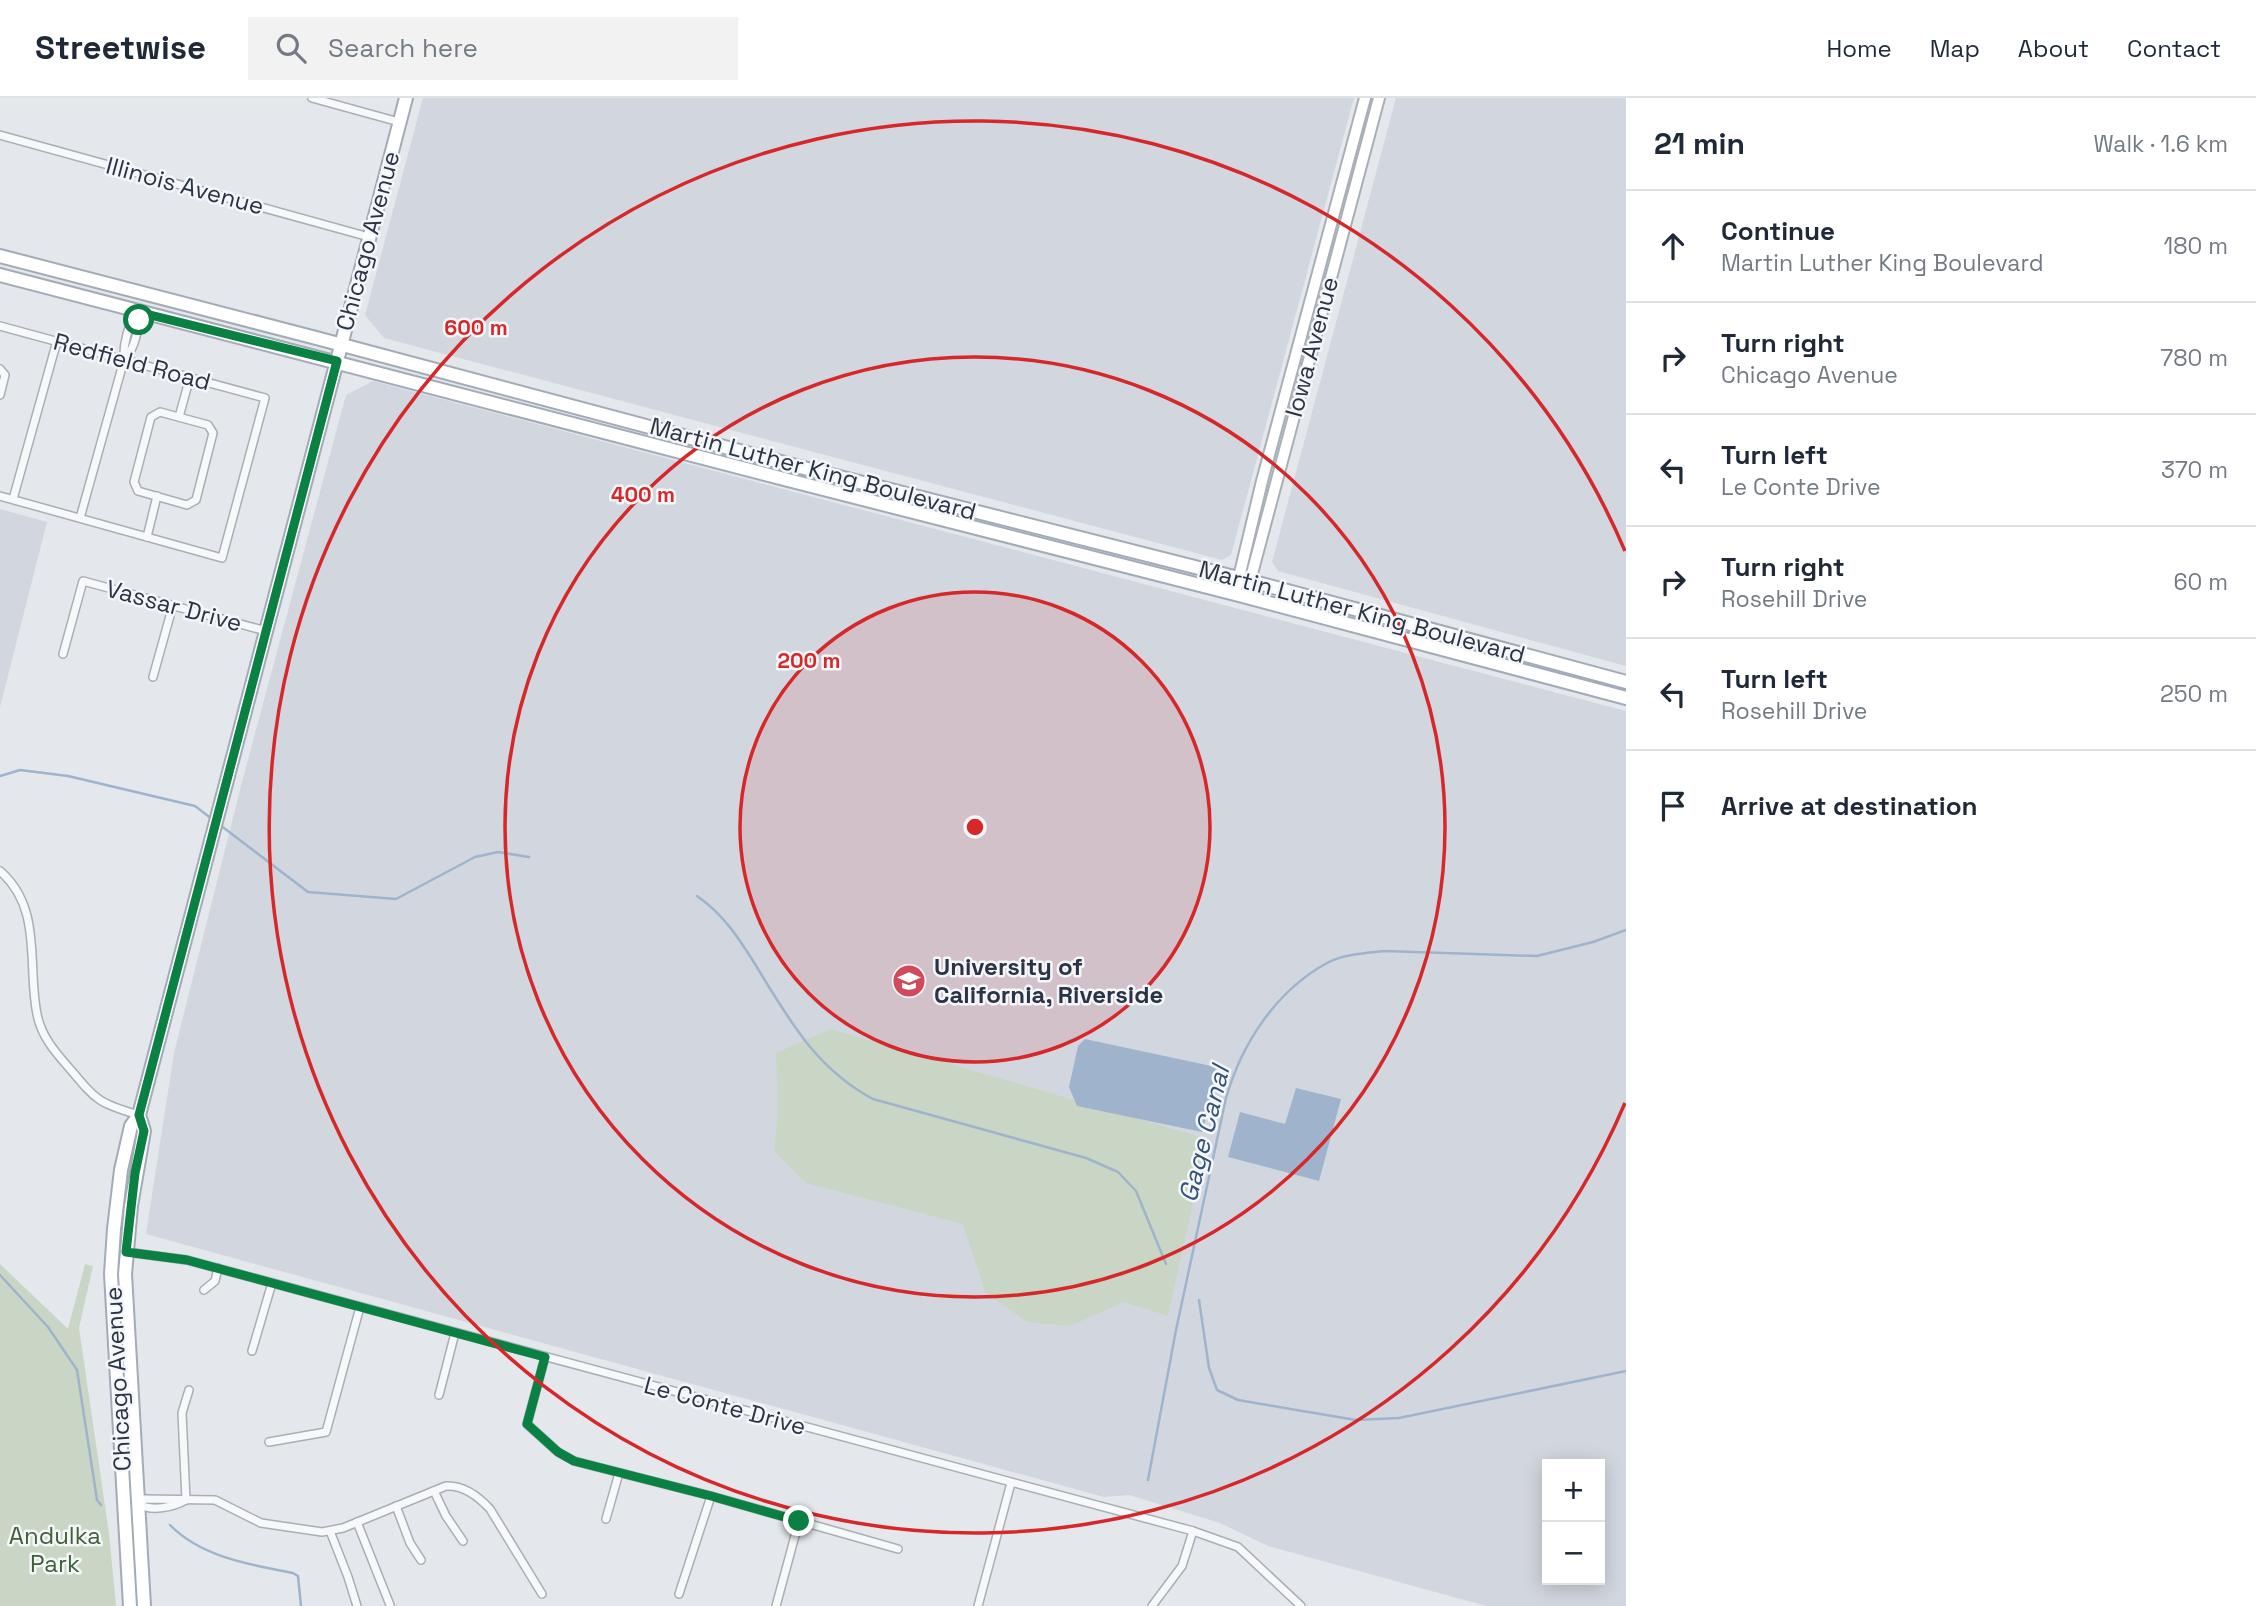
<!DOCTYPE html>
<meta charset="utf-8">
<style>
:root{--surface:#fff;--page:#f2f2f3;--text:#1f2937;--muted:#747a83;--line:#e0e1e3}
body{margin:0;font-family:"Space Grotesk",sans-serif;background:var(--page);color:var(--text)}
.controls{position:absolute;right:21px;bottom:21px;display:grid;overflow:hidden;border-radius:0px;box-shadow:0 4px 18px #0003}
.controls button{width:63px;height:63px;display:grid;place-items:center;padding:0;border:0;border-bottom:2px solid var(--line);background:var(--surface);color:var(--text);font:35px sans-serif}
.stop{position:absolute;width:21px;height:21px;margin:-16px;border:5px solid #0b8043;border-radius:50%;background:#fff}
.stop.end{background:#0b8043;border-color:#fff;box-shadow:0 2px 7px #0008}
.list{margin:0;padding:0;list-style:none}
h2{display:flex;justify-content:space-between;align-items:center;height:91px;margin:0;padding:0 28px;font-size:30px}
h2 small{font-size:23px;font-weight:400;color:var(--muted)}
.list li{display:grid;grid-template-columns:46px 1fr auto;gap:21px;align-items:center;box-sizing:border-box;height:112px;padding:0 28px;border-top:2px solid var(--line)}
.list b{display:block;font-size:26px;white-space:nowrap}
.list p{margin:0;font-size:23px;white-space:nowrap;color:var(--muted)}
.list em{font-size:23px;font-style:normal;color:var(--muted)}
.icon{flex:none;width:38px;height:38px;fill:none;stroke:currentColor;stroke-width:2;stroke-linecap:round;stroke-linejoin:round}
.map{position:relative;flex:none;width:1626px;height:1508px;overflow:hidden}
header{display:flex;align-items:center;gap:42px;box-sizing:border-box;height:98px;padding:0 35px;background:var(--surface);border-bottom:2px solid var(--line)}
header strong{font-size:33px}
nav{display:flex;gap:38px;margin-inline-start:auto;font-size:24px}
.search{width:490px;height:63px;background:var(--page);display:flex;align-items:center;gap:18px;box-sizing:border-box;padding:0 24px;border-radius:0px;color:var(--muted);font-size:26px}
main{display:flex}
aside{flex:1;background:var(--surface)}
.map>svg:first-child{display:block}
</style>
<header>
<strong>Streetwise</strong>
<div class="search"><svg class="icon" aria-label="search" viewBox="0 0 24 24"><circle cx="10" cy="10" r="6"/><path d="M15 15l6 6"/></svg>Search here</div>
<nav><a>Home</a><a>Map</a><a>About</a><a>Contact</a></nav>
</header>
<main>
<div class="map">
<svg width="1626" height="1508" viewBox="0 0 1626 1508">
<rect width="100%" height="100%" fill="#e4e7ec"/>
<g fill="#d2d6de" fill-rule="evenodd">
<polygon points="423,0 1354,0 1231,457 1222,462 384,240 365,217"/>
<polygon points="1396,0 1626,0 1626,568 1278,473 1272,464"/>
<path d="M 373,283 L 1626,613 L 1626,1508 L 1486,1508 L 1268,1448 L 1220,1425 L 1129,1397 L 1104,1399 L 146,1136 L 174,955 L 242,684 L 346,297 ZM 1547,1366 L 1600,1366 L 1600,1482 L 1547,1482 Z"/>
<polygon points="0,411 47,424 0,609"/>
</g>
<g fill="#c9d6c5">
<polygon points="831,931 1207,1041 1168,1218 1124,1204 1070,1228 1027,1224 985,1194 963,1126 806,1085 774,1053 778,1014 776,955"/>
<polygon points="0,1166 68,1231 85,1166 93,1168 79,1230 109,1435 116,1508 0,1508"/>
</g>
<g fill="#9fb4cc">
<polygon points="1085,941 1216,969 1212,1000 1202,1034 1077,1008 1069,989 1078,948"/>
<polygon points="1296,990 1341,1001 1319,1083 1228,1059 1240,1014 1285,1026"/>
</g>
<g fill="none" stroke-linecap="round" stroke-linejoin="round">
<g stroke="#9fb4cc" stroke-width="2.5">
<polyline points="0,678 20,672 68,678 195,708 212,721"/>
<polyline points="220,727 308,794 396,801 475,759 498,754 529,759"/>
<path d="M 697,798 C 723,816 738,839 755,866 C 788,920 815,970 873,1001 L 1086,1060 L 1118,1074 L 1136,1093 L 1166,1166"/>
<polyline points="0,1177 48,1229 77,1272 97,1402 101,1407"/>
<polyline points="1199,1202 1209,1270 1217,1292 1238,1302 1356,1322 1399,1320 1626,1273"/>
<path d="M 1148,1382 L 1176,1232 L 1226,1000 C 1242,945 1276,893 1327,865 C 1344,856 1366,855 1385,853 L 1537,858 L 1593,844 L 1626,832"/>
<path d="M 170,1427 C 201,1459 251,1467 293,1475 L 298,1478 L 301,1508"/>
</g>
<defs>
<g id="street">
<polyline points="312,0 399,24"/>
<polyline points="0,37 369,139"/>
<polyline points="0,228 265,300 222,460 0,398"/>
<path d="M 124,262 C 135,251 140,228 138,214"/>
<polyline points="0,271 5,277 0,297"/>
<polygon points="160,314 208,327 213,335 196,402 187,407 138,393 134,384 151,319"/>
<polyline points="179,319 190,279"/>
<polyline points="13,401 57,243"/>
<path d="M 80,420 L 124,262 C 123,247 128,225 138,214"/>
<polyline points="147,439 157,398"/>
<polyline points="63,556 83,483 266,533"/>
<polyline points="153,579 173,507"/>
<path d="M 0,773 C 43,810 27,868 37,916 C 41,938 55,954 70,971 C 96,1002 99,1006 139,1017"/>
<polyline points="126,1154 187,1162 1193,1433 1238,1449 1301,1508"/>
<polyline points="204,1192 215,1183 218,1170"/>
<polyline points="252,1253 272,1185"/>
<polyline points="545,1259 527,1326 558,1354 574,1363 711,1398 898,1451"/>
<polyline points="439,1297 455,1235"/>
<polyline points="269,1344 326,1334 360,1209"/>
<polyline points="434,1393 446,1418 463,1443"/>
<polyline points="186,1402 182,1315 189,1292"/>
<path d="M 139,1406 L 144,1401 L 215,1402 L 261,1425 L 322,1434 L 343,1430 L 446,1388 C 463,1387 479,1399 490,1411 L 542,1496"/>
<path d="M 139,1406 C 151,1414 174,1409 186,1402"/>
<polyline points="396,1408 410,1445 421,1462"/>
<polyline points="606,1421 619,1375"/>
<polyline points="357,1424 390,1507"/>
<polyline points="330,1433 348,1479 357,1508"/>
<polyline points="679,1496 711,1398"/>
<polyline points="776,1508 799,1423"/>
<polyline points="978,1508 1011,1385"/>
<polyline points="1152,1508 1182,1468 1193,1433"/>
</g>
<g id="secondary">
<polyline points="1235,496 1262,383 1365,0"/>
<polyline points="1246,498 1379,0"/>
</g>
<g id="primary">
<polyline points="0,158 320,241 792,367 1258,485 1626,584"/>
<polyline points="0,177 788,382 1235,496 1626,600"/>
<polyline points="139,1017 144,1033 131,1108 125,1176 144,1508"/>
<polyline points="130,1508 111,1176 114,1131 121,1072 131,1028 139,1017 406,0"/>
</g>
</defs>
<use href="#street" stroke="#a9aeb7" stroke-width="10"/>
<use href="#secondary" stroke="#a9aeb7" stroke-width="14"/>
<use href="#primary" stroke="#a3abb8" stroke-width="16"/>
<use href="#street" stroke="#f7f8fa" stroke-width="7"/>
<use href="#secondary" stroke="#fff" stroke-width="10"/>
<use href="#primary" stroke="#fff" stroke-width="12"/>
</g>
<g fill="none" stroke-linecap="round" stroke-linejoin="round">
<polyline stroke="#0b8043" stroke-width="9" points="139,222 138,214 337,263 139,1017 144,1033 135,1075 126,1154 187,1162 545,1259 527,1326 558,1354 574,1363 711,1398 799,1423"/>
</g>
<circle cx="975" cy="729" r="235" fill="#d62828" fill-opacity=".12"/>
<g fill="none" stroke="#d62828" stroke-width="3.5">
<circle cx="975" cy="729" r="235"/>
<circle cx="975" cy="729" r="470"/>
<path d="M1625 1005A706 706 0 1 1 1625 453"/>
</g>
<defs>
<symbol id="university-disc" viewBox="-11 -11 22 22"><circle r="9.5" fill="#d1495b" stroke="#f4f6f9"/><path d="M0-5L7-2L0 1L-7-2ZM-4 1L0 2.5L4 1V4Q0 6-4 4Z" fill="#fff"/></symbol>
</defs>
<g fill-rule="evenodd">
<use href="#university-disc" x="890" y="864" width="38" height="38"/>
</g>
<g text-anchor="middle" stroke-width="5" stroke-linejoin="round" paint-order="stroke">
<g font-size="24" fill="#2b3445" stroke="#f4f6f9">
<text transform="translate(185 88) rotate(15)" y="8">Illinois Avenue</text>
<text transform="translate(368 143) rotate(-75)" y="8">Chicago Avenue</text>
<text transform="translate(1312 249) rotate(-75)" y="8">Iowa Avenue</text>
<text transform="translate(132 264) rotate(15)" y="8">Redfield Road</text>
<text transform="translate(813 371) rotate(15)" y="8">Martin Luther King Boulevard</text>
<text transform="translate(174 508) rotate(15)" y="8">Vassar Drive</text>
<text transform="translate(1362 514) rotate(15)" y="8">Martin Luther King Boulevard</text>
<text transform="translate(118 1281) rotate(-93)" y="8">Chicago Avenue</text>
<text transform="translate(725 1308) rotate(15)" y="8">Le Conte Drive</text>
</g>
<g font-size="24" font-weight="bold" fill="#2b3445" stroke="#f4f6f9" text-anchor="start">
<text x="934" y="877">University of<tspan x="934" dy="28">California, Riverside</tspan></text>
</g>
<g font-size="24" fill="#3f6138" stroke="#f4f6f9">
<text x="55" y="1446">Andulka<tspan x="55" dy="28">Park</tspan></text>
</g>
<g font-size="26" font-style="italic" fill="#34527a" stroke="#f4f6f9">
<text transform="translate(1204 1036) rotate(-76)" y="9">Gage Canal</text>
</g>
</g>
<circle cx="975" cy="729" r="10" fill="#d62828" stroke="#f4f6f9" stroke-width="3.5"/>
<g font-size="21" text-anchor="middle" font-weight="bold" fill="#d62828" stroke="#f4f6f9" stroke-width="5" stroke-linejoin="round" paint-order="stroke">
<text x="476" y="237">600 m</text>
<text x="643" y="404">400 m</text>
<text x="809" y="570">200 m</text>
</g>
</svg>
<div class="controls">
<button>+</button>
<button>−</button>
</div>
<div class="stop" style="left:139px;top:222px"></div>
<div class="stop end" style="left:799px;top:1423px"></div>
</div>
<aside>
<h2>21 min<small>Walk · 1.6 km</small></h2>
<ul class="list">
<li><svg class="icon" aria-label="ahead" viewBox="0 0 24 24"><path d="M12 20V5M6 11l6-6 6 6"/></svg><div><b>Continue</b><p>Martin Luther King Boulevard</p></div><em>180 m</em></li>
<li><svg class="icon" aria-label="right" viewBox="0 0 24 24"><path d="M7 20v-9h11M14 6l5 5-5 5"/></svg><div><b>Turn right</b><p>Chicago Avenue</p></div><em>780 m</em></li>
<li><svg class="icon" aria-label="left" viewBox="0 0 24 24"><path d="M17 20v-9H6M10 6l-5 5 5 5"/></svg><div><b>Turn left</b><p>Le Conte Drive</p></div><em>370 m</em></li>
<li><svg class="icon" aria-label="right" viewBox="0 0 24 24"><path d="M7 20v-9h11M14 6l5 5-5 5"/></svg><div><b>Turn right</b><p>Rosehill Drive</p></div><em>60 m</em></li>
<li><svg class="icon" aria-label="left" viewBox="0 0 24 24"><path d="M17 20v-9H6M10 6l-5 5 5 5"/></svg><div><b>Turn left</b><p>Rosehill Drive</p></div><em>250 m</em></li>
<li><svg class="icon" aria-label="arrive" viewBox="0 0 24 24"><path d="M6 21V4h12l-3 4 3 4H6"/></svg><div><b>Arrive at destination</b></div></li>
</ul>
</aside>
</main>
